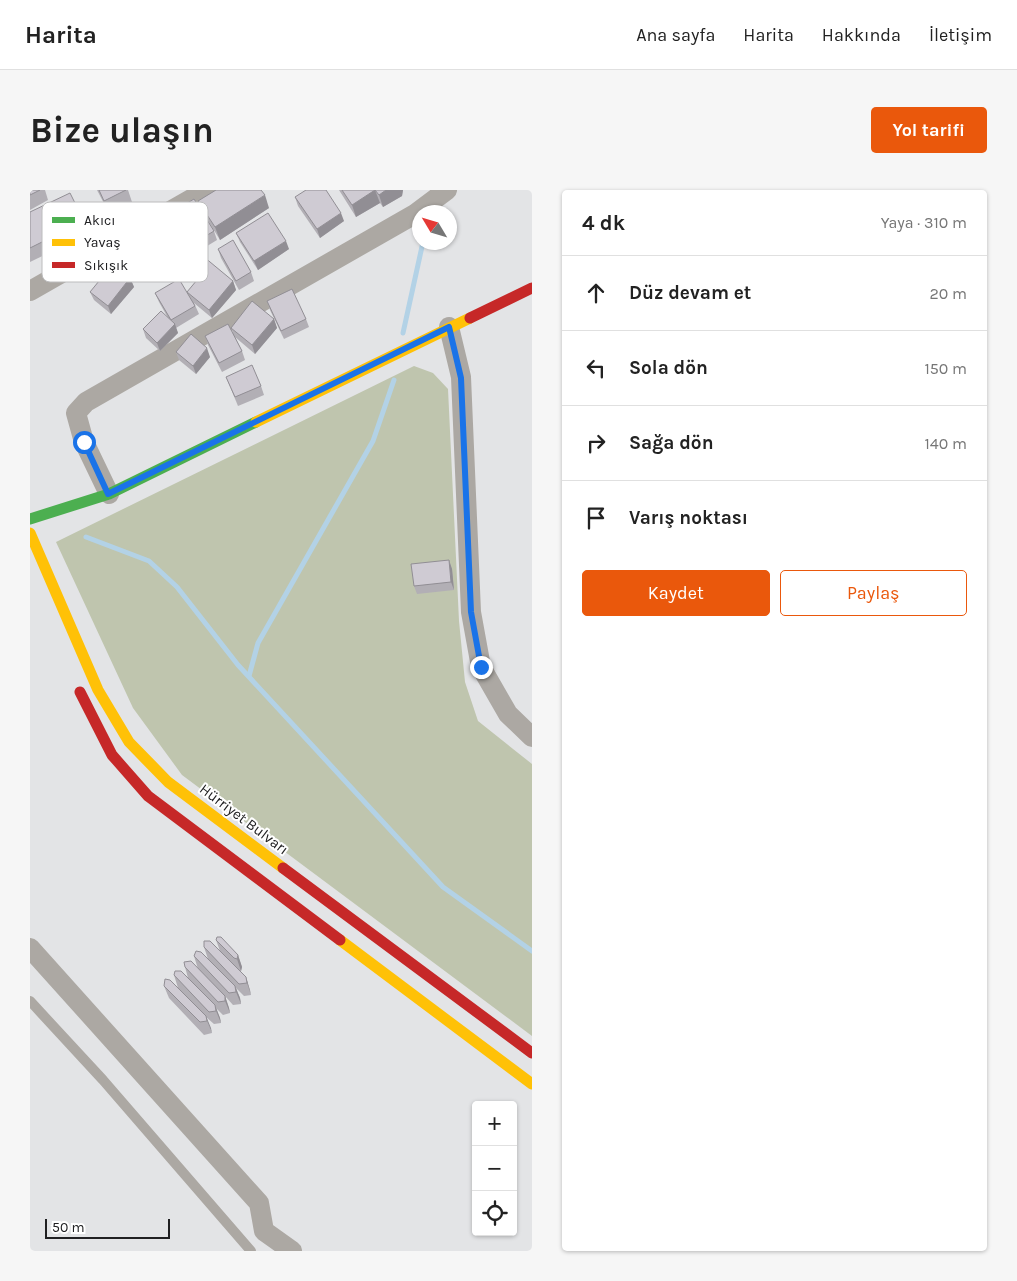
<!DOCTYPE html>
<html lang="tr">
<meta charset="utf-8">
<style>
:root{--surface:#fff;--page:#f6f6f6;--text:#222;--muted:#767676;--line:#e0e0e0;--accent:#ea580c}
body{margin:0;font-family:Karla,sans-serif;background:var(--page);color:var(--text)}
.controls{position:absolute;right:15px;bottom:15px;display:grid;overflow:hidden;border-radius:5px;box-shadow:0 1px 4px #0004}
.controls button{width:45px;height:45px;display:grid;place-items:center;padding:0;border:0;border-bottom:1px solid var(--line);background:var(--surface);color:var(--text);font:25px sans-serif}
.compass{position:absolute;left:382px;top:15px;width:45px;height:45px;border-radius:50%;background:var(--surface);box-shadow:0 1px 4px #0004;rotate:308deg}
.scale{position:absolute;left:15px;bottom:12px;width:125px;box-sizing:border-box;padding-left:5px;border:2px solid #202022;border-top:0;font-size:14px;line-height:18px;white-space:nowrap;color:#202022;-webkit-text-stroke:4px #fff;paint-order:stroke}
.stop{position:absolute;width:15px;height:15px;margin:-11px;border:4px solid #1a73e8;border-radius:50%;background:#fff}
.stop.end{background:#1a73e8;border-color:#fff;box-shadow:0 1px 5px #0008}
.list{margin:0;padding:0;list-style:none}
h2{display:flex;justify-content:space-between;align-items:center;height:65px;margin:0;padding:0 20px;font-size:21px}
h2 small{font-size:16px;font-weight:400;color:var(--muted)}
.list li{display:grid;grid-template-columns:32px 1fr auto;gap:15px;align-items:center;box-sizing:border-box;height:75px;padding:0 20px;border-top:1px solid var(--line)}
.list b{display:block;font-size:19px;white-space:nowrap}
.list em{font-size:16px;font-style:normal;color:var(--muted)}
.actions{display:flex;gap:10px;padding:15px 20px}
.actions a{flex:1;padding:11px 0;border:1px solid var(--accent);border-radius:5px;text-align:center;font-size:18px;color:var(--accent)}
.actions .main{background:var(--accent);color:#fff}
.icon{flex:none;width:28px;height:28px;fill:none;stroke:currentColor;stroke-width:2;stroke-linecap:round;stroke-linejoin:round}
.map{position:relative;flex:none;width:502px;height:1061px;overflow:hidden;border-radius:5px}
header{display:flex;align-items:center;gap:30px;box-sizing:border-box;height:70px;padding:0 25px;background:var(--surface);border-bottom:1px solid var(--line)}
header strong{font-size:24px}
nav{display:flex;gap:28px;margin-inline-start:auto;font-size:18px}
.intro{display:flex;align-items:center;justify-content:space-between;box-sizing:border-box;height:120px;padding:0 30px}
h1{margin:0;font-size:35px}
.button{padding:12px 22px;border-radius:5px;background:var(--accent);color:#fff;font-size:18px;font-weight:700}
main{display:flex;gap:30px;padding:0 30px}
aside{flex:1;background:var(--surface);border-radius:5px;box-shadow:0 1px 4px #0004}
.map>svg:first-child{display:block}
</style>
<header>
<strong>Harita</strong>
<nav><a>Ana sayfa</a><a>Harita</a><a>Hakkında</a><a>İletişim</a></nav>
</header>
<div class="intro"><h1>Bize ulaşın</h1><a class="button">Yol tarifi</a></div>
<main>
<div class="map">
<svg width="502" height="1061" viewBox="0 0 502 1061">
<rect width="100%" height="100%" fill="#e3e4e6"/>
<polygon fill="#bfc5ae" points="384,176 403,183 418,199 429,431 435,492 448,531 502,574 502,846 152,585 103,518 26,352"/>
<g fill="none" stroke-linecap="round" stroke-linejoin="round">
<g stroke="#b3d2e6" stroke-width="5">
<polyline points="373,143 393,52"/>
<polyline points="56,347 119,371 147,397 208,475 413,697 502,761"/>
<polyline points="219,486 228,453 343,251 364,190"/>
</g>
<polyline stroke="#aca8a3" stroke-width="10" points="0,811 73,890 221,1061"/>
<g stroke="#aca8a3" stroke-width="20">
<polyline points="0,101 177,0"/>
<polyline points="419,137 431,187 441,422 451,477 478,524 502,547"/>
<polyline points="79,304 54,252 46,223 56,212 385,24 417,0"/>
<polyline points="0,758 229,1013 234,1041 262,1061"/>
</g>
<polyline stroke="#4caf50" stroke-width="11" points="0,329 79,304 226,232"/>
<g stroke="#ffc107" stroke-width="11">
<polyline points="226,232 440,128"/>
<polyline points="0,343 68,500 99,552 138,592 253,678"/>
<polyline points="310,750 502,894"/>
</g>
<g stroke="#c62828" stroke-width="11">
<polyline points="440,128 502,98"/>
<polyline points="50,502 82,565 118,606 310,750"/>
<polyline points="253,678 502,863"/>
</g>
</g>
<g fill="#b2afb5">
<polygon points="0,0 15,0 18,10 0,20"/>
<polygon points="67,0 98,0 102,12 79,23"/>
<polygon points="309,0 373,0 372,6 353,17 350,13 326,27"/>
<polygon points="265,7 314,31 290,48 268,16"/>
<polygon points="168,11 239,18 190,50 174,24 184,41 187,50 169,61 149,29 146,20 173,23"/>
<polygon points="0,22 54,31 58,44 0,72"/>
<polygon points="119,37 154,55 140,67 122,46"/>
<polygon points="206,43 259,59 228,80 210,52"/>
<polygon points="188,59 221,82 224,91 209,100 191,68"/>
<polygon points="165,78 203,91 206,100 182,128 164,113 169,124 146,138 148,143 130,161 116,148 113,139 138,128 129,112 125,103 158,103 169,87"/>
<polygon points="100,88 104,97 81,124 64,110 60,102"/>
<polygon points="237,111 276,129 279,137 254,149 240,120"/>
<polygon points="244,129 247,138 225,164 205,147 212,161 215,170 192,182 178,155 175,146 203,143 201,138"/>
<polygon points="146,162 180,167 166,184 149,170"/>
<polygon points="196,187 231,196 234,205 208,216"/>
<polygon points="419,370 422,379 424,400 387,404 384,396"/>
<polygon points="186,750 208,765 212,777 211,781 210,781 216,787 221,805 214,806 206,798 210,808 211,814 203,815 195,806 199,818 200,823 193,825 186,818 190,828 191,833 184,834 176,827 182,843 174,845 139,808 134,796 148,798 144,785 158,788 155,777 168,779 164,766 178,769 174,757 190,761"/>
</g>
<g fill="#918e94">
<polygon points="345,0 350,13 326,27 322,15"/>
<polygon points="356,0 373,0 372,6 353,17 349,5"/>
<polygon points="235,5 239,18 190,50 185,37"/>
<polygon points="311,23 314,31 290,48 287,39"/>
<polygon points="151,46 154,55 140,67 137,58"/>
<polygon points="256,51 259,59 228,80 224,71"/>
<polygon points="100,88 104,97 81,124 78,116"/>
<polygon points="203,91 206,100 182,128 179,120"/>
<polygon points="244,129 247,138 225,164 222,155"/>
<polygon points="145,134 148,143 130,161 127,153"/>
<polygon points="177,158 180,167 166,184 163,176"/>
<polygon points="419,370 422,379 424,400 421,392"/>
<polygon points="208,765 212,777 211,781 207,769"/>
<polygon points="216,787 220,800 221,805 217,793"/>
<polygon points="205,796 210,808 211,814 206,802"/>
<polygon points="195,806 199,818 200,823 195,811"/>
<polygon points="185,815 190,828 191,833 186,821"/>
<polygon points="176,826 181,838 182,843 177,831"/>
</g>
<g fill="#cfcbd3" stroke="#918e94">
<polygon points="0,0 10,0 0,5"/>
<polygon points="69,0 96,0 74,11"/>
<polygon points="186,0 231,0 235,5 185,37 168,11"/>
<polygon points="276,0 296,0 311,23 287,39 265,7"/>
<polygon points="312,0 356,0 349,5 345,0 322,15"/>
<polygon points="40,3 54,31 0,58 0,22"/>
<polygon points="164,9 184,41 166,52 146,20"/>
<polygon points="238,23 256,51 224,71 206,43"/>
<polygon points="203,50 221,82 206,91 188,59"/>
<polygon points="174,67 203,91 179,120 157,102 172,84 165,78"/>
<polygon points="83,74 100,88 78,116 60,102"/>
<polygon points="149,89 165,116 141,130 125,103"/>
<polygon points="262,99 276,129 251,141 237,111"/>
<polygon points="222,111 244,129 222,155 201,138"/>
<polygon points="131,121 145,134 127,153 113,139"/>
<polygon points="198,134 212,161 189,173 175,146"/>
<polygon points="161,144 177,158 163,176 146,162"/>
<polygon points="222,175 231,196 205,207 196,187"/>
<polygon points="419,370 421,392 384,396 381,374"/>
<polygon points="187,747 191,747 208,765 207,769 204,768 186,750"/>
<polygon points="174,751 180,751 216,787 217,793 209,794 174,757"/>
<polygon points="166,761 171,762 205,796 206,802 199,803 164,766"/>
<polygon points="161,771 195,806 195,811 188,812 155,777 154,772"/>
<polygon points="145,781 151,781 185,815 186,821 179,822 144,785"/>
<polygon points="135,789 140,790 176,826 177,831 170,832 134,796"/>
</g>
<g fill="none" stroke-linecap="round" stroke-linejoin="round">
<polyline stroke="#1a73e8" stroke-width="6" points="54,252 78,304 419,137 431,188 441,422 451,477"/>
</g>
<g text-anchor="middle" stroke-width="4" stroke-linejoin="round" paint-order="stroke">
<g font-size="15" fill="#202022" stroke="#fff">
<text transform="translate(214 629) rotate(37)" y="5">Hürriyet Bulvarı</text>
</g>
</g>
<rect x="12" y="12" width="166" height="80" rx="8" fill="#fff" stroke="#bcbcbd" stroke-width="1"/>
<rect x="22" y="27" width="23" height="6" fill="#4caf50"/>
<rect x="22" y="49" width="23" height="7" fill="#ffc107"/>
<rect x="22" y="72" width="23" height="6" fill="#c62828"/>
<g font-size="14" fill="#202022">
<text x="54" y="35">Akıcı</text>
<text x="54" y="57">Yavaş</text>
<text x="54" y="80">Sıkışık</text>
</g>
</svg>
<div class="controls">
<button>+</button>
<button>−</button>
<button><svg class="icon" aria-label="locate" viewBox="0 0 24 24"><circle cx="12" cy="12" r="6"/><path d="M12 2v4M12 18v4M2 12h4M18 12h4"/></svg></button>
</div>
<svg class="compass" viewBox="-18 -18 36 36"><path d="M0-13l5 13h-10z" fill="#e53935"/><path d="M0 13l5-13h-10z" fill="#767676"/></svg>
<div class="scale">50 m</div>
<div class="stop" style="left:54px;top:252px"></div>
<div class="stop end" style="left:451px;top:477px"></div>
</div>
<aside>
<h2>4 dk<small>Yaya · 310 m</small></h2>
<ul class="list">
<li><svg class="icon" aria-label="ahead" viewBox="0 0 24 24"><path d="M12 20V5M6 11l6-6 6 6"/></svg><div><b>Düz devam et</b></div><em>20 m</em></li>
<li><svg class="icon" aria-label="left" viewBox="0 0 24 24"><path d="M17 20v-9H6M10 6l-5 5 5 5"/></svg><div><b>Sola dön</b></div><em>150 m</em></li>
<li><svg class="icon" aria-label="right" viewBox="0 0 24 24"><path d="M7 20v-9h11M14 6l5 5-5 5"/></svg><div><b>Sağa dön</b></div><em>140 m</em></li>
<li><svg class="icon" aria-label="arrive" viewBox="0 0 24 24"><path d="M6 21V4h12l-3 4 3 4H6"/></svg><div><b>Varış noktası</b></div></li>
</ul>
<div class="actions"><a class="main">Kaydet</a><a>Paylaş</a></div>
</aside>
</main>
